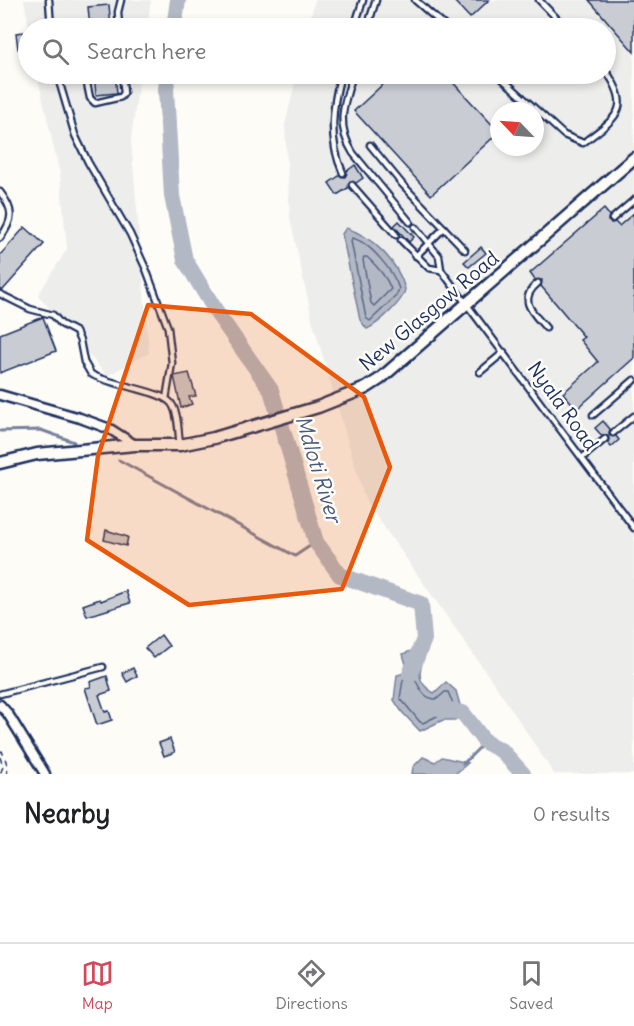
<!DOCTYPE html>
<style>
:root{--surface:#fff;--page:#f6f6f6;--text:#202124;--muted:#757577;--line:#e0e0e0;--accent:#d1495b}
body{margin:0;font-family:Delius,sans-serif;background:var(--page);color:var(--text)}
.compass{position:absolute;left:490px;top:102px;width:54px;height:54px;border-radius:50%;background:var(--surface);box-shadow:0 3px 9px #0003;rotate:295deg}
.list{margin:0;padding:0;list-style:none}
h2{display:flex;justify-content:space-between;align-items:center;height:78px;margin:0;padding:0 24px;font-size:26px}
h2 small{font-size:20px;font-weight:400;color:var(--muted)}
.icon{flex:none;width:33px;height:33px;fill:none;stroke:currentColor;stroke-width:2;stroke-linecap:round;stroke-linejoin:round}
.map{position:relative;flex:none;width:634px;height:774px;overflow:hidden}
.search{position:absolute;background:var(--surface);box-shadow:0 3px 9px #0003;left:18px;right:18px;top:18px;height:66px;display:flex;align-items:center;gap:15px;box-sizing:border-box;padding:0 21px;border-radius:33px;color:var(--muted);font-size:22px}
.sheet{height:168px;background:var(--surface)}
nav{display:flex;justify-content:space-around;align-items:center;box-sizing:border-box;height:84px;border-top:2px solid var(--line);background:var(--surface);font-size:16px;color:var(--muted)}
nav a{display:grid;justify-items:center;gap:3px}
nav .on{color:var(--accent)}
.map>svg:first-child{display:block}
</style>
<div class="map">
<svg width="634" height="774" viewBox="0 0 634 774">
<rect width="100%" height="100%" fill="#fdfcf7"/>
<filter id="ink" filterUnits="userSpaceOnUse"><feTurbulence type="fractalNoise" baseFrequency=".0167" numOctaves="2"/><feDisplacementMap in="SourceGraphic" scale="12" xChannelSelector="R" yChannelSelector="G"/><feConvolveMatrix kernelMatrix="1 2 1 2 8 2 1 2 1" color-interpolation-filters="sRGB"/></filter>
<g filter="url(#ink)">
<g fill="#edeeec" fill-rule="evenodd">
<polygon points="24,0 151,0 147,28 29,28"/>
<path d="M 315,0 L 634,0 L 634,774 L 554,774 L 502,695 L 365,500 L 313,323 L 290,218 L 285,125 L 297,74 L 606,74 L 606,28 L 308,28 ZM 499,111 L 535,111 L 535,147 L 499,147 Z"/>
<polygon points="37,74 140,74 131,139 149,353 107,376 38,295 67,249 60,175"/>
</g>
<g fill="#b3b8c5" stroke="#76819c" stroke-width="1.5">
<path d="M 346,228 C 372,236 398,262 405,289 C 404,301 378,324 367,329 L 360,320 L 342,234 Z"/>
<path d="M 411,651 L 424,657 C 418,674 417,683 434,693 L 446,682 L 456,691 L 462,712 L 455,720 L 443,720 L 420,731 L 402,712 L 394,700 L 397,675 L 405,673 L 407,668 L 403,654 Z"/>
<polygon points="423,757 435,762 442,757 468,763 455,774 412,774 413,767"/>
</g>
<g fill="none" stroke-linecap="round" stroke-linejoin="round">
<g stroke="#586687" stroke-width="1.5">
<path d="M 352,238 C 370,242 394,272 399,289 L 396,296 L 370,321 L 366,318 L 351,241 Z"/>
<path d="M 364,257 L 367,257 C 377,266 386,276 391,289 L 374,306 L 371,303 L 363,260 Z"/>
<path d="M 412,675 C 420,685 421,699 437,699 L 445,692 L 448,692 L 455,709 L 453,713 L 441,714 L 423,723 L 420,722 L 400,698 L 403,680 Z"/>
</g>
<g stroke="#76819c" stroke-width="3">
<polyline points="0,431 41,430 74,442"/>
<polyline points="119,460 295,556 316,542"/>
<polyline points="463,764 485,742"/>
</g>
<g stroke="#b3b8c5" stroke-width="16">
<polyline points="174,28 178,0"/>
<polyline points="168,74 166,89 172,196 185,260 219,316 271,390 316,542 340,575 421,604 424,639 410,674"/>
<polyline points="441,709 463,713 485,742 502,751 523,774"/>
</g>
</g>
<g fill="#c9ccd3" stroke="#1b2f5e" stroke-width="1.5">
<polygon points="453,0 489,0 470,18"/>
<polygon points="589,0 634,0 634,52"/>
<polygon points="109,5 111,28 90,28 88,7"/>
<polygon points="24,32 26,48 18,49 16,33"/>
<polygon points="94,74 115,74 117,93 96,95"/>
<polygon points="394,74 445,74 499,132 431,195 354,111"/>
<polygon points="355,165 363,178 356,183 350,181 348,188 337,195 329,183 339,176 345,177 347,171"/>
<polygon points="604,209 609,215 608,221 611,223 615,222 619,226 634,213 634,358 577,409 563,393 598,362 580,340 584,337 541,286 542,280 535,280 530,273"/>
<polygon points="399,221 414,237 409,242 394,226"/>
<polygon points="25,227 44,244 3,290 0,290 0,255"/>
<polygon points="481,247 486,253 469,267 464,262"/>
<polygon points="43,317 56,351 0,373 0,334"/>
<polygon points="189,373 196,396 189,397 192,404 181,408 174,376"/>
<polygon points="603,421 610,429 609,433 610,436 616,436 619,440 611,447 608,443 609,439 608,436 602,436 595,428"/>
<polygon points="106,530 128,537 126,546 104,540"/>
<polygon points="126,591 130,603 87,616 83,605 100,599 101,601"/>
<polygon points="161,635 169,646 154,658 145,648"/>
<polygon points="133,668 137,676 127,682 122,673"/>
<polygon points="107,676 111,691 99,695 105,712 109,711 112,720 97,725 85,688 91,687 90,682"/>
<polygon points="170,739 175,752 164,756 159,743"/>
</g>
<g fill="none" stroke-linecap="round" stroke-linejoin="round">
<defs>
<g id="service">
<polyline points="49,0 51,28"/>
<polyline points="415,0 447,28"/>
<polyline points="539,0 566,28"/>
<polyline points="119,28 118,12 121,0"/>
<polyline points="354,28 363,0"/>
<polyline points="367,28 376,0"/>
<polyline points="57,74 75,135 88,162 130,234 146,269 168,328 172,363 166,399"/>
<polyline points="85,74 90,98 95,103 121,97 124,93 122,74"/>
<path d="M 341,74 C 332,107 328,140 343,173"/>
<path d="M 353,74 C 344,104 335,124 353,153 L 410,222"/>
<path d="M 497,74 L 564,135 L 583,143 C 615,118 634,110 606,71"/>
<polyline points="370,145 402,184 465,250"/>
<polyline points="352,185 396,235"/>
<path d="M 0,192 C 14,210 14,219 0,238"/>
<polyline points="612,219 634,200"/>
<polyline points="415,227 439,256 441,270"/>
<polyline points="401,240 429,268 441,270 634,528"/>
<polyline points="416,256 444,228"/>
<path d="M 538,283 C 517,300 533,313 546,328"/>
<path d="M 0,294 L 30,309 L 53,315 L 61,324 L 76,332 L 80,341 L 84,362 L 91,374 C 109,385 160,390 171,403 C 179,413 178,433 180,445"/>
<polyline points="480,372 504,352"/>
<polyline points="593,415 634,380"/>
<polyline points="613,433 634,416"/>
<polyline points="582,458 605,439"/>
<polyline points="0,694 103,667"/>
</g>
<g id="minor">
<polyline points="0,395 80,418 110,429 135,445"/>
<polyline points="0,705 8,714 45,774"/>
</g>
<polyline id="tertiary" points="0,463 37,454 135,445 180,445 214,438 318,407 366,388 380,379 634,158"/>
</defs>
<use href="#service" stroke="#1b2f5e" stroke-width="9"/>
<use href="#minor" stroke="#1b2f5e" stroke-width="13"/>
<use href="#tertiary" stroke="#1b2f5e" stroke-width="15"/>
<g stroke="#1b2f5e" stroke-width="1.5" stroke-dasharray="6 4.5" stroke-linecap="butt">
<path d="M 0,752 L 2,751 C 5,759 9,766 7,774"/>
<polyline points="0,757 3,767 0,774"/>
</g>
<use href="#service" stroke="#fdfcf7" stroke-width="4.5"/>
<use href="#minor" stroke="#fdfcf7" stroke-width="8"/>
<use href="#tertiary" stroke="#fdfcf7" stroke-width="10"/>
</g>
</g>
<path fill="#e8590c" fill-opacity="0.2" stroke="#e8590c" stroke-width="4.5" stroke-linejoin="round" d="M 148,305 L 251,314 L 364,397 L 390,467 L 342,589 L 189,605 L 87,540 L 98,456 Z"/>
<g text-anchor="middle" stroke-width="5" stroke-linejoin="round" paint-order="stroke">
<g font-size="20" fill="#1b2f5e" stroke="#fdfcf7">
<text transform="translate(429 311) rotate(-40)" y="7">New Glasgow Road</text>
<text transform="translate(563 406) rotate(54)" y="7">Nyala Road</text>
</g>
<g font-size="21" font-style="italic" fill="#49587d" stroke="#fdfcf7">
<text transform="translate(318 469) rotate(73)" y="7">Mdloti River</text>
</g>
</g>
</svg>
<svg class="compass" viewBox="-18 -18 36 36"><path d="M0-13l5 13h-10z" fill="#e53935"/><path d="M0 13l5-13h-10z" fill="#757577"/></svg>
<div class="search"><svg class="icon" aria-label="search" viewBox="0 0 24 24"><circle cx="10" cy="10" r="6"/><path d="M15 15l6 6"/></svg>Search here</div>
</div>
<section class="sheet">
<h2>Nearby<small>0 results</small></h2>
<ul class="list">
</ul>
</section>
<nav>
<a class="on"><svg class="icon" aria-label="map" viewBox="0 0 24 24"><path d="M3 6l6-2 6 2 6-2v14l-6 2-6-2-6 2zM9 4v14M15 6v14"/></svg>Map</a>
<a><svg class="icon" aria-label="directions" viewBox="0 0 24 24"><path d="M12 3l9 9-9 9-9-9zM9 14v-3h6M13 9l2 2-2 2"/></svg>Directions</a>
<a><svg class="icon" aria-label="saved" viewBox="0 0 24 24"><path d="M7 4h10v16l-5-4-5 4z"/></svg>Saved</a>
</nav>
